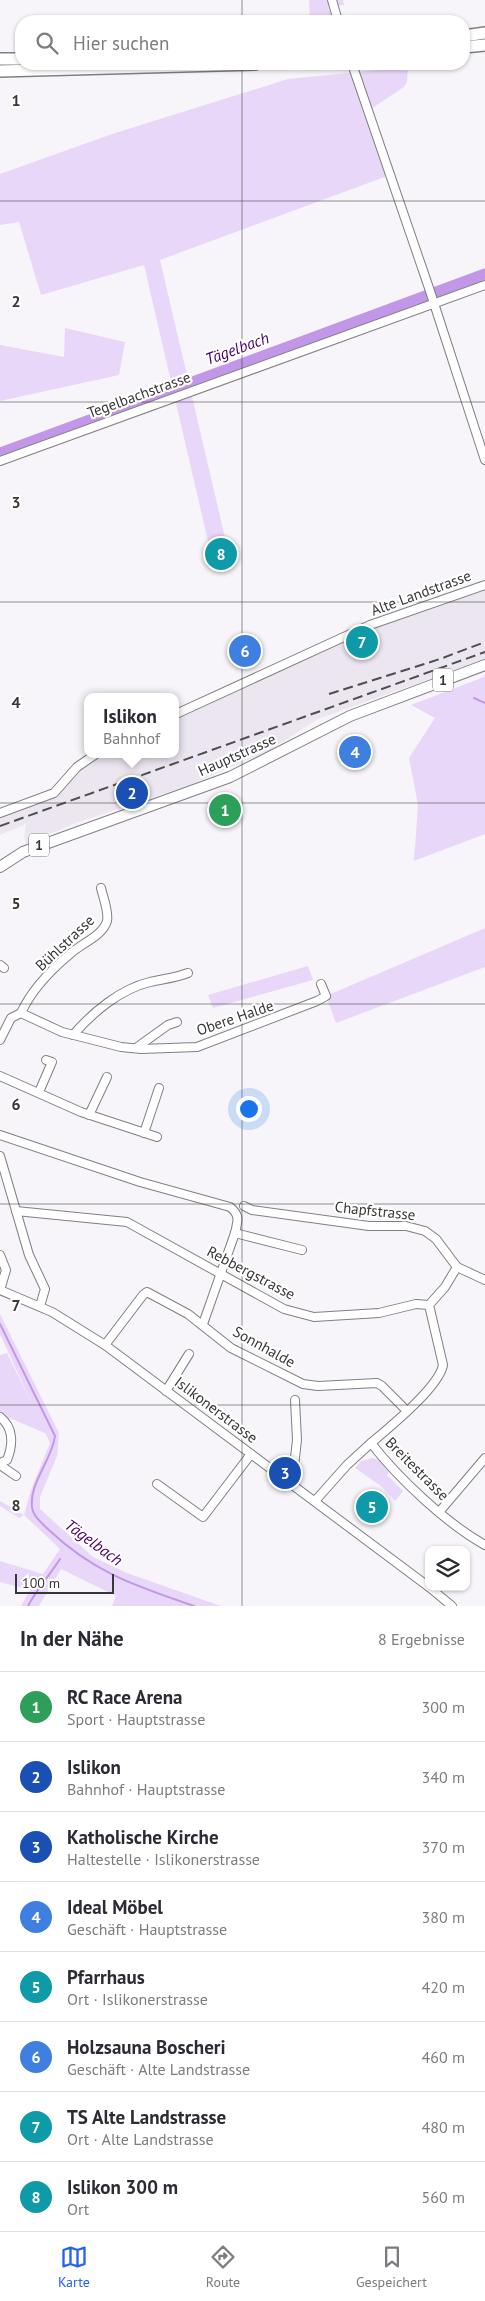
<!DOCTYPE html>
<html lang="de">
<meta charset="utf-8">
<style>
:root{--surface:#fff;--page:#f2f2f3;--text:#2b2b33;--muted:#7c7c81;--line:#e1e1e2;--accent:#2563eb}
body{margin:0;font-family:"PT Sans",sans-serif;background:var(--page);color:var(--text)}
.controls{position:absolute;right:15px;bottom:15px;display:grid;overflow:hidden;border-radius:10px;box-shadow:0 1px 4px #0004}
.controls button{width:45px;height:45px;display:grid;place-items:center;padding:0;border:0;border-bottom:1px solid var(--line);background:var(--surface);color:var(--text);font:25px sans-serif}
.scale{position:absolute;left:15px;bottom:12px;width:99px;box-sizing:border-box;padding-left:5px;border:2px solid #383738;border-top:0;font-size:14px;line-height:18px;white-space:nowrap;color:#383738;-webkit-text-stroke:4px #fff;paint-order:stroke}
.you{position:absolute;left:248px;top:1108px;width:18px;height:18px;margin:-12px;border:4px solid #fff;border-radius:50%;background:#1a73e8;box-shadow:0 0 0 8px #1a73e833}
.badge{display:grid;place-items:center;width:32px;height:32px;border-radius:50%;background:var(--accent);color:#fff;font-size:16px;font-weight:700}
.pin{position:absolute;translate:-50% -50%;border:2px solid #fff;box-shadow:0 1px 5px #0006}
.popup{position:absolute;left:84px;top:693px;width:95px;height:65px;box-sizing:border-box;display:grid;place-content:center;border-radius:10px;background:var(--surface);filter:drop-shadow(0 1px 4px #0005);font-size:16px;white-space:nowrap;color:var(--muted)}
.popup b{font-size:19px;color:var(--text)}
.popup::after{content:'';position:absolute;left:50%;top:100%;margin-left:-10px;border:10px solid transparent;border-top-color:var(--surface)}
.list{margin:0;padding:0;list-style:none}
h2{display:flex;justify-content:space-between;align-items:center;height:65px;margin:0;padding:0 20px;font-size:21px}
h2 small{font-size:16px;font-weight:400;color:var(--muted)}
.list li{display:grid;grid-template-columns:32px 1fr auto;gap:15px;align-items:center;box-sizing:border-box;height:70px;padding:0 20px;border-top:1px solid var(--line)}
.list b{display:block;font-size:19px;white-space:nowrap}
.list p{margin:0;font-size:16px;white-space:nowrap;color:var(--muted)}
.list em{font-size:16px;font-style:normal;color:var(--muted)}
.icon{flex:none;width:28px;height:28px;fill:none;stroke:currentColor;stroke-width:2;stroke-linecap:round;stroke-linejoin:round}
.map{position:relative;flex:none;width:485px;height:1606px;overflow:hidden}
.search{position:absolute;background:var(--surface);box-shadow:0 1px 4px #0004;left:15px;right:15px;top:15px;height:55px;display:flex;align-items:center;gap:12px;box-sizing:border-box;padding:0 18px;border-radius:20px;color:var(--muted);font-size:19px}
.sheet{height:625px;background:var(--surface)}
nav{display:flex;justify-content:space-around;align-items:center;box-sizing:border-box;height:70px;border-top:1px solid var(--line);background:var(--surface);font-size:14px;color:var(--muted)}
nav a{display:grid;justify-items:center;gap:2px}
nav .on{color:var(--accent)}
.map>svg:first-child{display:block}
</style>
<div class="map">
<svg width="485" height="1606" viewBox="0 0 485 1606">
<rect width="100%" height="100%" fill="#f7f5f9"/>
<polygon fill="#ece6f1" points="485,585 485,659 318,719 270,750 190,785 76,823 26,844 24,836 26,824 0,835 0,813 41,799 96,754 176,754 176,714 370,625"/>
<g fill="#e9d7fa">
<polygon points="309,0 343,0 344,5 328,6 333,21 310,21"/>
<polygon points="408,67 407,82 404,87 368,111 390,175 160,260 227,546 210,550 144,265 41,295 19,222 0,225 0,174 112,134 288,79"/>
<polygon points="65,328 125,342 119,375 0,401 0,345 64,357"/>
<polygon points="485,674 485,834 414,861 418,805 409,758 435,718 411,705 484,677"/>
<polygon points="485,928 485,967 336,1023 326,996"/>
<polygon points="308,966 313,980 213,1008 208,995"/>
<polygon points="0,1314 59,1433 57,1456 40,1497 40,1509 93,1557 127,1573 221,1606 112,1606 116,1596 61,1569 39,1606 21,1606 30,1590 0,1582 0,1561 43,1574 60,1549 24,1515 19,1518 0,1506 0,1501 24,1515 31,1490 50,1443 0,1334"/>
<polygon points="7,1353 47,1434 0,1414 0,1355"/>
<polygon points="373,1458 379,1460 389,1472 387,1475 403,1491 395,1501 381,1486 355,1468 361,1461"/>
</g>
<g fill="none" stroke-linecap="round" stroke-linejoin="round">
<g stroke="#c397e8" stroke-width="2">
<polyline points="474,698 485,703"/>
<path d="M 0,1324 L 55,1436 C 52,1460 29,1483 32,1507 C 33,1517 44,1525 50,1531 C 96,1574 137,1586 194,1606"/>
<path d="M 28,1606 C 37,1589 49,1576 60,1559"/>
</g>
<polyline stroke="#c397e8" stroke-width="11" points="0,453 485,274"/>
<defs>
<g id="minor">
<polyline points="332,0 338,21"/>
<polyline points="352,64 429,288 485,460"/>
<polyline points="0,461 485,285"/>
<polyline points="176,714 370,625 485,585"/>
<polyline points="0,813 54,793 77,767 96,754"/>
<polyline points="0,965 4,968"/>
<polyline points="21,1013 62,1032 121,1047 141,1049 197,1047 317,1001 326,996 321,984"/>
<path d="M 21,1013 C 31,991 52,969 70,954 C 80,944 103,936 107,921 C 109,912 103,897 101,888"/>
<path d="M 73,1035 C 92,1013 120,989 150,982 C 163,979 175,978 188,973"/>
<polyline points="0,1040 11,1018 21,1013"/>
<polyline points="136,1048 168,1025 177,1022"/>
<polyline points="0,1076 81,1112 157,1137"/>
<polyline points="39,1092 52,1062 46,1060"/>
<polyline points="89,1115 107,1077"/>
<polyline points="144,1133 159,1088"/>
<path d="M 0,1135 L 140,1182 L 230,1207 C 240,1215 238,1220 235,1233 L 203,1324"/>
<polyline points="0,1156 29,1255 45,1289 40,1306"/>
<polyline points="244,1206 252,1210 369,1226 406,1226 425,1231 436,1239 457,1267 485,1280"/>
<polyline points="16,1211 127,1222 284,1309 314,1317 379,1313 416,1304 429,1305"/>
<polyline points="235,1233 302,1250"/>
<polyline points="0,1255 6,1270 0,1290"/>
<polyline points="0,1290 52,1312 105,1345 429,1587"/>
<polyline points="105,1345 143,1295 147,1292 188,1314 231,1348 303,1384 318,1386 377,1383 382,1386 407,1411"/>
<polyline points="166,1391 189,1354"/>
<path d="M 0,1417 C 14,1428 13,1445 7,1460 L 0,1463"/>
<path d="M 371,1443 C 390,1427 439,1387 443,1365 L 429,1305 L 445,1287 L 457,1267"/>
<polyline points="0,1465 16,1476"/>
<polyline points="157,1484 203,1517 251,1454"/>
<polyline points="292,1484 297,1440 295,1400"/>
<path d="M 315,1501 L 347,1465 L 371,1443 C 398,1478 447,1524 485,1545"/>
<polyline points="440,1511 485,1458"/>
<polyline points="429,1587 452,1606"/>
</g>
<polyline id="major" points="0,867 23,852 230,777 350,716 485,665"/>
<g id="highway">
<polyline points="464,36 485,33"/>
<polyline points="464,47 485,45"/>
<polyline points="0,59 21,59"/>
<polyline points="0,71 256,64"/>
</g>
</defs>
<use href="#minor" stroke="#817f83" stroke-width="10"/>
<use href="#major" stroke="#817f83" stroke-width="12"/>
<use href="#highway" stroke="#817f83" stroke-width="14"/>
<use href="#minor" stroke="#fff" stroke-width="8"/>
<use href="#major" stroke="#fff" stroke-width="10"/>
<use href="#highway" stroke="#fff" stroke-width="11"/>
<g stroke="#4f4e4f" stroke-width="2" stroke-dasharray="10 5" stroke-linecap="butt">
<polyline points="329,694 440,659 485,642"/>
<polyline points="0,826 485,652"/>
</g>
</g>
<path fill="none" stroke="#383738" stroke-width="1" stroke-opacity="0.55" d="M 242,0 L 242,21M 242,64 L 242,1606M 0,201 L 485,201M 0,402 L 485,402M 0,602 L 485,602M 0,803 L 485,803M 0,1004 L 485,1004M 0,1204 L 485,1204M 0,1405 L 485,1405"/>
<g text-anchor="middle" stroke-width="4.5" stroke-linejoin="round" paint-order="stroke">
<g fill="#fff" stroke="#747374" stroke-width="1">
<rect x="433" y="668.5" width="20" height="23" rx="4"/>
<rect x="29" y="833.5" width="20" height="23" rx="4"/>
</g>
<g font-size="14" font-weight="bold" fill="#383738">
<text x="443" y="685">1</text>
<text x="39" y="850">1</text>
</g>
<g font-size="15" fill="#383738" stroke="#fff">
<text transform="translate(139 395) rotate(-20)" y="5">Tegelbachstrasse</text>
<text transform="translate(421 593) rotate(-20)" y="5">Alte Landstrasse</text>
<text transform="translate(237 755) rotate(-24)" y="5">Hauptstrasse</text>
<text transform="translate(65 943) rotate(-43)" y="5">Bühlstrasse</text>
<text transform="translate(235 1018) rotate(-19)" y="5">Obere Halde</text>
<text transform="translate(375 1211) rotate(6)" y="5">Chapfstrasse</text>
<text transform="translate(251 1273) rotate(28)" y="5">Rebbergstrasse</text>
<text transform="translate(264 1347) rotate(29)" y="5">Sonnhalde</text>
<text transform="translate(216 1410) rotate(37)" y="5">Islikonerstrasse</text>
<text transform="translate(417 1469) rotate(45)" y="5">Breitestrasse</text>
</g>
<g font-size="16" font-style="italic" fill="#450268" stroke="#fff">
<text transform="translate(237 348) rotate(-20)" y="6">Tägelbach</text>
<text transform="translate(94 1542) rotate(36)" y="6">Tägelbach</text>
</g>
</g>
<g font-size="16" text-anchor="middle" font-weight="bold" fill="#383738" stroke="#fff" stroke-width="4.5" stroke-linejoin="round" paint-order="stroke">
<text x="16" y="106">1</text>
<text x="16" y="307">2</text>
<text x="16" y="508">3</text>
<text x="16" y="708">4</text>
<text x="16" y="909">5</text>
<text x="16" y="1110">6</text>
<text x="16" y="1311">7</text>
<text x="16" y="1511">8</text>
</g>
</svg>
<div class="controls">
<button><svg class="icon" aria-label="layers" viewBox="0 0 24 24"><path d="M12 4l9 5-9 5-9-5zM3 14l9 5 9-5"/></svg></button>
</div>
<div class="scale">100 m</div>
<div class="you"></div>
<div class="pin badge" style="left:225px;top:810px;background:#2e9e5b">1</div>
<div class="pin badge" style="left:132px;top:793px;background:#1a4fb4">2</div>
<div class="popup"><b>Islikon</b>Bahnhof</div>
<div class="pin badge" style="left:285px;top:1473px;background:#1a4fb4">3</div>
<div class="pin badge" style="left:355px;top:752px;background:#3f7fe0">4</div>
<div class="pin badge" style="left:372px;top:1507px;background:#0f9aa8">5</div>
<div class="pin badge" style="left:245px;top:651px;background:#3f7fe0">6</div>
<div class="pin badge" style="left:362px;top:642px;background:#0f9aa8">7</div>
<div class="pin badge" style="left:221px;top:554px;background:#0f9aa8">8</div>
<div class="search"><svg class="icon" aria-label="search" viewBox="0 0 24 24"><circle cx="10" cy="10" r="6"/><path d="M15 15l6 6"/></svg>Hier suchen</div>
</div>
<section class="sheet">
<h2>In der Nähe<small>8 Ergebnisse</small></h2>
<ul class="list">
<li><span class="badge" style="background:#2e9e5b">1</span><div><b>RC Race Arena</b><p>Sport · Hauptstrasse</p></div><em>300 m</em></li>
<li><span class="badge" style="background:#1a4fb4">2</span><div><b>Islikon</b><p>Bahnhof · Hauptstrasse</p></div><em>340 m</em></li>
<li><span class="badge" style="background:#1a4fb4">3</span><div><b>Katholische Kirche</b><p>Haltestelle · Islikonerstrasse</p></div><em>370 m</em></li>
<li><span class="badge" style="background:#3f7fe0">4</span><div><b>Ideal Möbel</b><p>Geschäft · Hauptstrasse</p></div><em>380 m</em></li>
<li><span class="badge" style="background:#0f9aa8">5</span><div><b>Pfarrhaus</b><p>Ort · Islikonerstrasse</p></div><em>420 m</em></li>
<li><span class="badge" style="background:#3f7fe0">6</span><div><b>Holzsauna Boscheri</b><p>Geschäft · Alte Landstrasse</p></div><em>460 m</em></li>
<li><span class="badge" style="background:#0f9aa8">7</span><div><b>TS Alte Landstrasse</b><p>Ort · Alte Landstrasse</p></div><em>480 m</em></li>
<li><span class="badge" style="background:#0f9aa8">8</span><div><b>Islikon 300 m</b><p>Ort</p></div><em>560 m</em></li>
</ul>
</section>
<nav>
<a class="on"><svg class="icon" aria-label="map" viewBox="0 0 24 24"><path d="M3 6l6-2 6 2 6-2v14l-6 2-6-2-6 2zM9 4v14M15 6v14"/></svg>Karte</a>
<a><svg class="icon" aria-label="directions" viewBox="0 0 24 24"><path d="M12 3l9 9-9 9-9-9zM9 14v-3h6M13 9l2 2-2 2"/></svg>Route</a>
<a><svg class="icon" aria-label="saved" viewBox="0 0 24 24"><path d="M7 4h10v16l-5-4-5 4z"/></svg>Gespeichert</a>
</nav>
